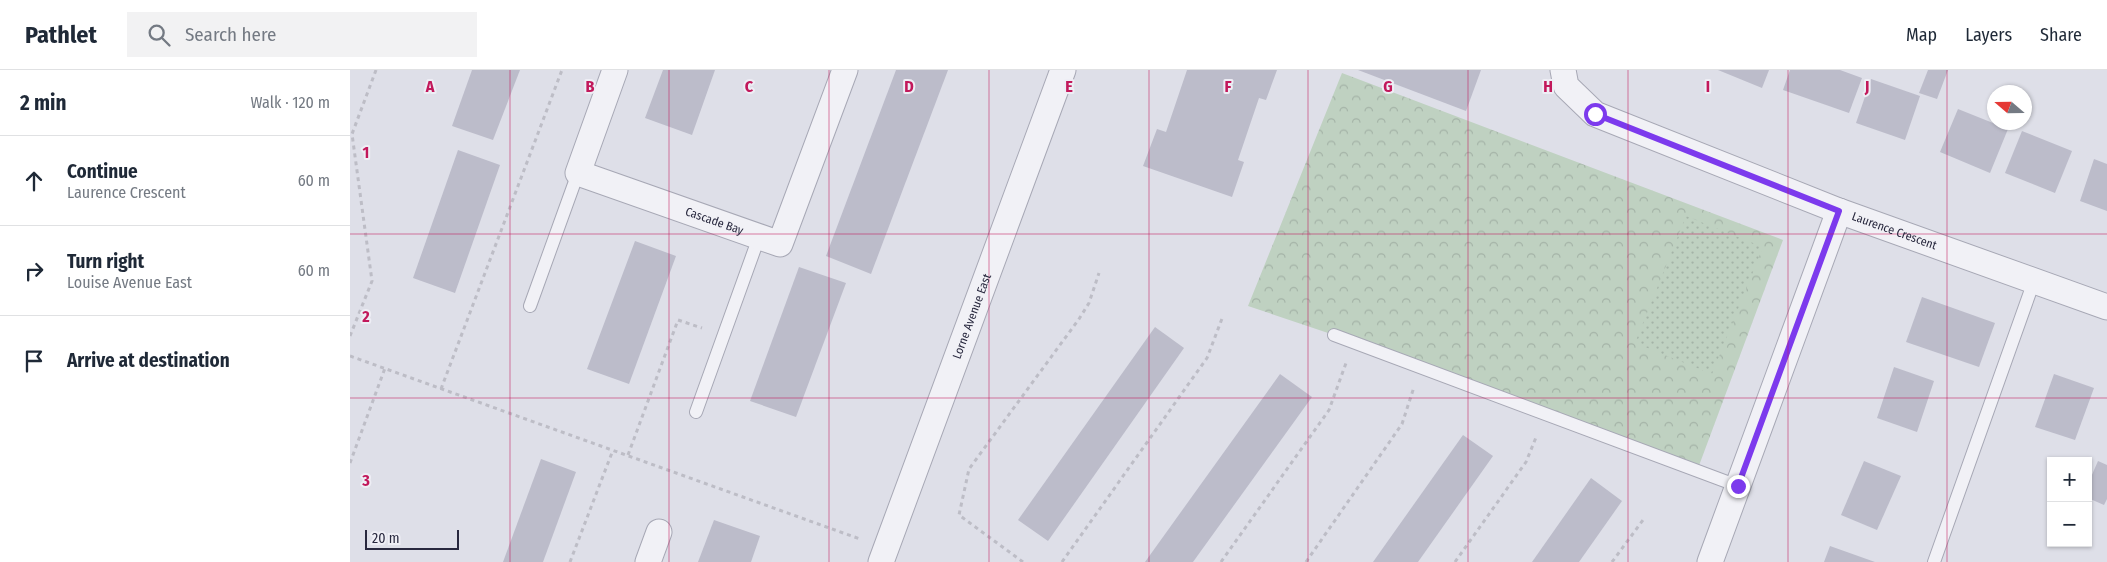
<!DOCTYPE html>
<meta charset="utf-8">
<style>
:root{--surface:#fff;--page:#f2f2f3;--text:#1f2937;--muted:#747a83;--line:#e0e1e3}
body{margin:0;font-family:"Fira Sans Condensed",sans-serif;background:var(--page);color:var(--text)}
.controls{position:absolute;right:15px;bottom:15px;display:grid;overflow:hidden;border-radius:0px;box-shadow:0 1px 4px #0004}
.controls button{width:45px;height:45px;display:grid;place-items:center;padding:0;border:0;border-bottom:1px solid var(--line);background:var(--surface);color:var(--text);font:25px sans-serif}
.compass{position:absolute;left:1637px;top:15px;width:45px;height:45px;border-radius:50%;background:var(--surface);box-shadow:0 1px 4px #0004;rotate:290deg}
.scale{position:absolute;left:15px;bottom:12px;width:94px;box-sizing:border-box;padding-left:5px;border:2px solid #28283e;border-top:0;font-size:14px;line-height:18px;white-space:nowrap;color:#28283e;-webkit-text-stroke:4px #eeeef5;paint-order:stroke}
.stop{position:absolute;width:15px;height:15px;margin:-11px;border:4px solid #7c3aed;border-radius:50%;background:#fff}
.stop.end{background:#7c3aed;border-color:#fff;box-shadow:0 1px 5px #0008}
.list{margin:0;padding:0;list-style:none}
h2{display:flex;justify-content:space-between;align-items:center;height:65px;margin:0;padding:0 20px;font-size:21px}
h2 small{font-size:16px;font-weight:400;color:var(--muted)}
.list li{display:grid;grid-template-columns:32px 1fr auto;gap:15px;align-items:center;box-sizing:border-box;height:90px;padding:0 20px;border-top:1px solid var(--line)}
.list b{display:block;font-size:19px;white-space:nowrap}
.list p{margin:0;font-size:16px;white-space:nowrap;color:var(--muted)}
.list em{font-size:16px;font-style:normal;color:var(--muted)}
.icon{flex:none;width:28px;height:28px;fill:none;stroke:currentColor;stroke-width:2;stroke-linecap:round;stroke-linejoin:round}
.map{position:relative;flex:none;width:1757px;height:492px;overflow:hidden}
header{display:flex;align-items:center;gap:30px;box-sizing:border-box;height:70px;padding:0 25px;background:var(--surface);border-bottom:1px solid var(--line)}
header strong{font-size:24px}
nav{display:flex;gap:28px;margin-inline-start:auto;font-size:18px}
.search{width:350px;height:45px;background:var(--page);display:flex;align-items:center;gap:12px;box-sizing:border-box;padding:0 18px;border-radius:0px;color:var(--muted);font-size:19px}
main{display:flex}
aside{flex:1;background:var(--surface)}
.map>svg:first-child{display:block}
</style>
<header>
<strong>Pathlet</strong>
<div class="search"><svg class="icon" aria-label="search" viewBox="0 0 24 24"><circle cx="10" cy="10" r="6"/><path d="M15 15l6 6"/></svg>Search here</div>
<nav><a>Map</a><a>Layers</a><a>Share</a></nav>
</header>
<main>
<aside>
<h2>2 min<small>Walk · 120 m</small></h2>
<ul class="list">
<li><svg class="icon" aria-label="ahead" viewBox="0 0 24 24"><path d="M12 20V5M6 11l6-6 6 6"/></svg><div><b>Continue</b><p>Laurence Crescent</p></div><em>60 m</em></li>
<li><svg class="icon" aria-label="right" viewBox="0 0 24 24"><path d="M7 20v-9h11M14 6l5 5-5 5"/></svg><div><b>Turn right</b><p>Louise Avenue East</p></div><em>60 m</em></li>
<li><svg class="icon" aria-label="arrive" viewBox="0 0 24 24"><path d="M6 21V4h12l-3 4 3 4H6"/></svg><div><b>Arrive at destination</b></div></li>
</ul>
</aside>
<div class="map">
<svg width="1757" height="492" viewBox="0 0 1757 492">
<defs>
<pattern id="park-crowns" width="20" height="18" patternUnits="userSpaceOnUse" patternTransform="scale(1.25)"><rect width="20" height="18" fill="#bfd1c1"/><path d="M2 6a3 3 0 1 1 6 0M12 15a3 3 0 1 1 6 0" fill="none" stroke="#a4b3a7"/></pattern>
<pattern id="garden-dots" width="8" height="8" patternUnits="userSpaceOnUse" patternTransform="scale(1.25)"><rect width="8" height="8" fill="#bfd1c1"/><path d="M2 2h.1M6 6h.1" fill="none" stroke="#a4b3a7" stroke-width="1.8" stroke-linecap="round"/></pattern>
</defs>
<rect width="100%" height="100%" fill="#dedfe8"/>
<polygon fill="url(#park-crowns)" points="992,3 1433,170 1347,401 984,265 898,236"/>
<polygon fill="url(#garden-dots)" points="1336,146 1413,177 1362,304 1285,273"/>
<g fill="#bcbcca">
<polygon points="122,0 170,0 143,70 102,56"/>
<polygon points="313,0 365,0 342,65 295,48"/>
<polygon points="546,0 598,0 521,204 476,186"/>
<polygon points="837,0 927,0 916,30 909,28 888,90 894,92 882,127 793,96 807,59 816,62"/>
<polygon points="1008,0 1131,0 1116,41"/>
<polygon points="1368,0 1419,0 1412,18"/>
<polygon points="1440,0 1490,0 1512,8 1499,43 1433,20"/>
<polygon points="1578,0 1598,0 1587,29 1569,23"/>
<polygon points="1521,9 1570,26 1555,70 1506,53"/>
<polygon points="1608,39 1658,59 1640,103 1590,82"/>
<polygon points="1672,61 1722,81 1705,123 1655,103"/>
<polygon points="108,80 150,95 105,223 63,208"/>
<polygon points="1744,89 1757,94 1757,141 1730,131"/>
<polygon points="285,171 326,186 279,314 237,299"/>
<polygon points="449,197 496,213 446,347 400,331"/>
<polygon points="1572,227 1645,253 1629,297 1556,272"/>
<polygon points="805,257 834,278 698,471 668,450"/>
<polygon points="1544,297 1584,311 1567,362 1527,348"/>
<polygon points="930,304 962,327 843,492 795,492"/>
<polygon points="1704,304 1744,318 1725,370 1685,357"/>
<polygon points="1113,365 1143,386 1068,492 1023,492"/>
<polygon points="191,389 226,402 193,492 153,492"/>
<polygon points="1514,391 1551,406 1527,460 1491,445"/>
<polygon points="1748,391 1757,395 1757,429 1754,435 1738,428 1738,414"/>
<polygon points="1241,408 1272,431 1229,492 1182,492"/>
<polygon points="364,450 410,466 401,492 348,492"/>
<polygon points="1480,476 1525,492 1474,492"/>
</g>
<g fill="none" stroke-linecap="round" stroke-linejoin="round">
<defs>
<g id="service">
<polyline points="180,236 228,103"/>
<polyline points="984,265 1388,416"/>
<polyline points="346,342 409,167"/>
<polyline points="1584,492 1684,211"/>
</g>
<g id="minor">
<path id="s1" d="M 265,0 L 228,103 L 430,174 L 495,0"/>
<path id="s2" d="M 1213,0 L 1216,16 L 1245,44 L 1489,141 L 1757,237"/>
<polyline points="298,492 309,462"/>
<path id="s3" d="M 531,492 L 713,0"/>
<polyline points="1360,492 1489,141"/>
</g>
</defs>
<use href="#service" stroke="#a7a8b5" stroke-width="14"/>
<use href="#minor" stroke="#a7a8b5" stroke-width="27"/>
<g stroke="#bdbdc6" stroke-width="3" stroke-dasharray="4 4" stroke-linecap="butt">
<polyline points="0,266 22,211 2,64 26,0"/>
<polyline points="0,286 510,469"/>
<polyline points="91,319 212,0"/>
<polyline points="278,385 328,250 352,258"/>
<polyline points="0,393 35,298"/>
<polyline points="220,492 263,380"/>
<polyline points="673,492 609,445 619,399 729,249 739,233 749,203"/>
<polyline points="712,492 857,288 873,246"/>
<polyline points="871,492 979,340 996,293"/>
<polyline points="956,492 1052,354 1064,317"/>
<polyline points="1105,492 1176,392 1187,365"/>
<polyline points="1262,492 1293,450"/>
</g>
<use href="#service" stroke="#f1f1f6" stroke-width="12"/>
<use href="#minor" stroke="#f1f1f6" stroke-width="25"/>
</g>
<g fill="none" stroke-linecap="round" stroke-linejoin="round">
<polyline stroke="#7c3aed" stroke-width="6" points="1245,44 1489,141 1388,416"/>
</g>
<path fill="none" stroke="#c2185b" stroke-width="1" stroke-opacity="0.55" d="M 160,0 L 160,492M 319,0 L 319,492M 479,0 L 479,492M 639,0 L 639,492M 799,0 L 799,492M 958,0 L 958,492M 1118,0 L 1118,492M 1278,0 L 1278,492M 1438,0 L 1438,492M 1597,0 L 1597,492M 0,164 L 1757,164M 0,328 L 1757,328"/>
<g text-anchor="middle" stroke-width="4" stroke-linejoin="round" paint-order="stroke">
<g font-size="12" fill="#28283e" stroke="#eeeef5">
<text dy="4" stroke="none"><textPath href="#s1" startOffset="254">Cascade Bay</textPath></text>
<text dy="4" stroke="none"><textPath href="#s2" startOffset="378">Laurence Crescent</textPath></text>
<text dy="4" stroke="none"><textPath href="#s3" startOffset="262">Lorne Avenue East</textPath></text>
</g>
</g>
<g font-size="16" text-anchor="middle" font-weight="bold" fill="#c2185b" stroke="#eeeef5" stroke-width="4" stroke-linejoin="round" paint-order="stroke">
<text x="80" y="22">A</text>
<text x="240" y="22">B</text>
<text x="399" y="22">C</text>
<text x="559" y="22">D</text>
<text x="719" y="22">E</text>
<text x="878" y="22">F</text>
<text x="1038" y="22">G</text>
<text x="1198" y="22">H</text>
<text x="1358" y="22">I</text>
<text x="1517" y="22">J</text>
<text x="16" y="88">1</text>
<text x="16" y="252">2</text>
<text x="16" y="416">3</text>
</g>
</svg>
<div class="controls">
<button>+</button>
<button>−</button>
</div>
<svg class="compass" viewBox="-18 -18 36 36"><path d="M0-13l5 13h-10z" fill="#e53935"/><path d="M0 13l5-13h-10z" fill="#747a83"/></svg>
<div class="scale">20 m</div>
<div class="stop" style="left:1245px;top:44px"></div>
<div class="stop end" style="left:1388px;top:416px"></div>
</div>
</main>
